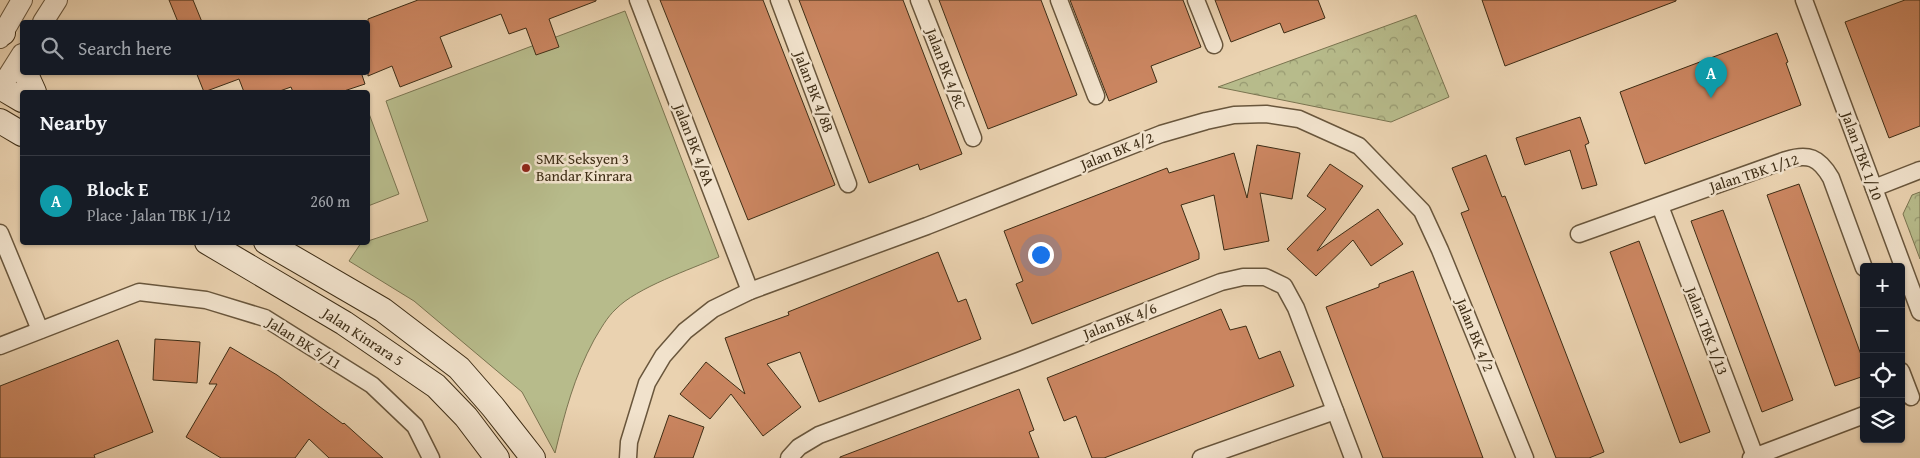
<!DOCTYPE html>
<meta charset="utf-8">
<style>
:root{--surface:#171b24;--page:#242831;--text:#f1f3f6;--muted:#9ea1a6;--line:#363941;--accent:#d93025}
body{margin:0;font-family:"Gentium Book Plus",serif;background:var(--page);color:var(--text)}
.controls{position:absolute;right:15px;bottom:15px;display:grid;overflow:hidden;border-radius:5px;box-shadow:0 1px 4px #0004}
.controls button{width:45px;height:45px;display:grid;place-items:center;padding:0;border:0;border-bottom:1px solid var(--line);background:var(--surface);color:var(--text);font:25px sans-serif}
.you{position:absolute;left:1040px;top:254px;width:18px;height:18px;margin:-12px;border:4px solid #fff;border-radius:50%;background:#1a73e8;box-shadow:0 0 0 8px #1a73e833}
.badge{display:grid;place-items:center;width:32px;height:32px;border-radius:50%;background:var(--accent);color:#fff;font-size:16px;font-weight:700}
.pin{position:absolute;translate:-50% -41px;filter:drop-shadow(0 1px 2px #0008)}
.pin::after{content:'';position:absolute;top:26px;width:18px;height:15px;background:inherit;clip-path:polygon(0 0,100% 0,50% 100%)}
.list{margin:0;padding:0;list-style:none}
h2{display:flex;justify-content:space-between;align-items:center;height:65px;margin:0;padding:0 20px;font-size:21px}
h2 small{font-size:16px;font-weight:400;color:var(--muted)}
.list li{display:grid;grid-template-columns:32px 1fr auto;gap:15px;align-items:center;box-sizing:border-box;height:90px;padding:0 20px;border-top:1px solid var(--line)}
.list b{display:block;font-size:19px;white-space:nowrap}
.list p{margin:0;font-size:16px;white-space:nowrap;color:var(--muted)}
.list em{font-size:16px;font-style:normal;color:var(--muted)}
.icon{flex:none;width:28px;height:28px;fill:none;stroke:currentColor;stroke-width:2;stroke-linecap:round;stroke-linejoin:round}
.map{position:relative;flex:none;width:1920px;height:458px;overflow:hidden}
.search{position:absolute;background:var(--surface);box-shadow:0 1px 4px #0004;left:20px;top:20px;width:350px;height:55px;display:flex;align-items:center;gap:12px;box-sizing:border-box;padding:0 18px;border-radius:5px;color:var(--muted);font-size:19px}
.panel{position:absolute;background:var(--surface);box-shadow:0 1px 4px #0004;left:20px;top:90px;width:350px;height:155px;border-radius:5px}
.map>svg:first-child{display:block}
</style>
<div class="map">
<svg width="1920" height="458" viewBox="0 0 1920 458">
<defs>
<pattern id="park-crowns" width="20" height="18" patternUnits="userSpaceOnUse" patternTransform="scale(1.25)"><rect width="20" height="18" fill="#b7bb8b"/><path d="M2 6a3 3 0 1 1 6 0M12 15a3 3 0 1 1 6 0" fill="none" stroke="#969870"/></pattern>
</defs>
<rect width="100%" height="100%" fill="#ead2b0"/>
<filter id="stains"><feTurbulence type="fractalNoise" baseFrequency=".004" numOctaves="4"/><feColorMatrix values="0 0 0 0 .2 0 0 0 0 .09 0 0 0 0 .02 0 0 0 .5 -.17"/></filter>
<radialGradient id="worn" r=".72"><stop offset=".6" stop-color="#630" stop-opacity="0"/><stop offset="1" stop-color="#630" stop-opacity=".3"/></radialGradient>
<g fill="url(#park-crowns)" stroke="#7a7450">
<polygon points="1416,15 1449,97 1391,122 1218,87"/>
<polygon points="1920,192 1920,259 1903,214 1912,195"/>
</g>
<g fill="#b7bb8b" stroke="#7a7450">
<path d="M 625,11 L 719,257 C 691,269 636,288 616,309 C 607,317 600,330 594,340 C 574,377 565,412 555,453 L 522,392 L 414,301 L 349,261 L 361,243 L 368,242 L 368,241 L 428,221 L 386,101 Z"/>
<polygon points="368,111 399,194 368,206"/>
</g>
<g fill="#ca8560" stroke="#3e2d15">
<polygon points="169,0 193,0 202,22 178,22"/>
<polygon points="418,0 596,0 596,1 549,19 559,47 536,55 526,28 509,34 501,14 440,37 452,67 400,87 392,66 368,76 368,19"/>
<polygon points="660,0 763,0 835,185 748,220"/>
<polygon points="799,0 903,0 962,154 920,170 918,164 869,183"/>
<polygon points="939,0 1041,0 1077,95 988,129"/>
<polygon points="1070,0 1183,0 1201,47 1151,66 1157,82 1109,101"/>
<polygon points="1215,0 1318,0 1325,18 1284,33 1280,23 1231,42"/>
<polygon points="1482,0 1676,0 1676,1 1505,66"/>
<polygon points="1905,0 1920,0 1920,126 1889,138 1845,22"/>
<polygon points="1777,33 1788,62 1786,63 1801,105 1645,164 1620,92"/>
<polygon points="196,72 361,72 365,84 341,92 293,92 291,87 277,92 244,92 239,79 204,92"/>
<polygon points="1580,117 1589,143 1585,145 1597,185 1582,189 1570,150 1525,165 1516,138"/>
<polygon points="1257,145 1300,153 1292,199 1260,193 1269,241 1224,250 1214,195 1181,205 1199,253 1199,259 1032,324 1016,284 1023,281 1004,231 1167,168 1169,173 1234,153 1247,198"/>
<polygon points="1486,155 1502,197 1505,196 1604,452 1589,458 1556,458 1461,213 1469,210 1452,168"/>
<polygon points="1330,164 1363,186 1317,251 1378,209 1403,244 1371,266 1353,240 1316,276 1287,249 1326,209 1307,196"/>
<polygon points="1799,184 1864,363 1864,376 1835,386 1767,195"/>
<polygon points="1723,210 1793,400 1762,412 1691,221"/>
<polygon points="1639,241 1710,432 1680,443 1610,252"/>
<polygon points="938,252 958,302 966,299 981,339 819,402 800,352 767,364 801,407 763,436 731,394 710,419 680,394 706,362 745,394 725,338 789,315 788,312"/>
<polygon points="1413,271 1483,458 1383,458 1326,307 1379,287 1379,284"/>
<polygon points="1221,309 1230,330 1246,326 1259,359 1280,351 1294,386 1104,458 1092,458 1076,416 1064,421 1047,378"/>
<polygon points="155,339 200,342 197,383 153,380"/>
<polygon points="118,340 153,432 94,455 95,458 0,458 0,386"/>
<polygon points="230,347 277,375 343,424 344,423 383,458 329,458 309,439 295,458 221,458 186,437 217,384 209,384"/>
<polygon points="1019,389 1034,430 1029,432 1039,458 840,458 840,457"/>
<polygon points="669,415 704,427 693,458 654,458"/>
</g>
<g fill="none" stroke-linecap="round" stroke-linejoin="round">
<defs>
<g id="minor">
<polyline points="638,0 750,291"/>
<polyline points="779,0 848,184"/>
<polyline points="919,0 973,138"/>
<polyline points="1059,0 1096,96"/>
<polyline points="1196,0 1214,45"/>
<polyline points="1804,0 1920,312"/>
<polyline points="1874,188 1920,170"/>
<polyline points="1660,206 1755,456"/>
<polyline points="0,233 40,330"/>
<path d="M 1579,234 L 1786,160 C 1808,153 1819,157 1831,178 L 1864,268"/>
<polyline points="0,346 139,292 206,300 265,318 372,385 415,426 431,458"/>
<polyline points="1901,371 1911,397"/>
<polyline points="628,458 629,442 647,383 663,356 685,331 713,309 750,291 927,226 1161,134 1206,121 1234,115 1266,114 1299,119 1359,146 1422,211 1440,250 1525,458"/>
<polyline points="789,458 799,447 819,435 1016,362 1221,282 1243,277 1265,277 1284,286 1296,308 1353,458"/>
<polyline points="1201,458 1335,411"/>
<polyline points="1751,458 1864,415"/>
</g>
<g id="tertiary">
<polyline points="43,22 57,0"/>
<polyline points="0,38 22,0"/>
<polyline points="0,89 22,54"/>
</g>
<g id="secondary">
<polyline points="0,34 3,33"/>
<polyline points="25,72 34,92"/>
<polyline points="0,87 22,100"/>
<polyline points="0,121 22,134"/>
<polyline points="207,242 344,323 436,386 466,417 497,458"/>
<polyline points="266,242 383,310 459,368 493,407 533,458"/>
</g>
</defs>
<use href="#minor" stroke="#69563c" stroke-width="19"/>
<use href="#tertiary" stroke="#69563c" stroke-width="22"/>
<use href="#secondary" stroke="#3e2d15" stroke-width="26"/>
<use href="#minor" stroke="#f1e2cc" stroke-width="16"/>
<use href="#tertiary" stroke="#f1e2cc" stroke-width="20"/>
<use href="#secondary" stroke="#f1e2cc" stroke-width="24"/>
</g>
<circle fill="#8f2418" stroke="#f1e2cc" stroke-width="2" cx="526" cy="168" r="5"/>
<g text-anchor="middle" stroke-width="5" stroke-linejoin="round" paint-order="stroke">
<g font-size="15" fill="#3e2d15" stroke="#f1e2cc">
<text transform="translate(946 69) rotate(69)" y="5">Jalan BK 4/8C</text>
<text transform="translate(814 92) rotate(69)" y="5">Jalan BK 4/8B</text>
<text transform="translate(694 145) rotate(69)" y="5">Jalan BK 4/8A</text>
<text transform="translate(1117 151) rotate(-22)" y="5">Jalan BK 4/2</text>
<text transform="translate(1862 156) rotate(70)" y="5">Jalan TBK 1/10</text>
<text transform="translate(1754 173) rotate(-18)" y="5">Jalan TBK 1/12</text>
<text transform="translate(1120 321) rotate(-21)" y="5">Jalan BK 4/6</text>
<text transform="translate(1707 331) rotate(69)" y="5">Jalan TBK 1/13</text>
<text transform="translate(1475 335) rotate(68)" y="5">Jalan BK 4/2</text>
<text transform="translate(363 337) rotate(33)" y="5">Jalan Kinrara 5</text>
<text transform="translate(304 343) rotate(32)" y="5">Jalan BK 5/11</text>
</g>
<g font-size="15" fill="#3e2d15" stroke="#f1e2cc" text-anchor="start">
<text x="536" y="164">SMK Seksyen 3<tspan x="536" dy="17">Bandar Kinrara</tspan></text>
</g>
</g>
<rect width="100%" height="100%" filter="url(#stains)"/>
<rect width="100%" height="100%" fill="url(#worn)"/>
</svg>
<div class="controls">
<button>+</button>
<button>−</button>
<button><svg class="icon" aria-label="locate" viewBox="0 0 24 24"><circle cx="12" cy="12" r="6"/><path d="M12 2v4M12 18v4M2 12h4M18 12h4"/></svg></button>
<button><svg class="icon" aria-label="layers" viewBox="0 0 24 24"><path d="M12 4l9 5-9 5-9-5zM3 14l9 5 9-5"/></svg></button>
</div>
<div class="you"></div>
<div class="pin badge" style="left:1711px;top:98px;background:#0f9aa8">A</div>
<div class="search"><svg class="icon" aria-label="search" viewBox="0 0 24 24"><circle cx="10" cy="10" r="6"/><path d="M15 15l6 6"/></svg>Search here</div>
<section class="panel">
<h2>Nearby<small></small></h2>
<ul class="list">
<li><span class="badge" style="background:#0f9aa8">A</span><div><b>Block E</b><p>Place · Jalan TBK 1/12</p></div><em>260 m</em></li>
</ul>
</section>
</div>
